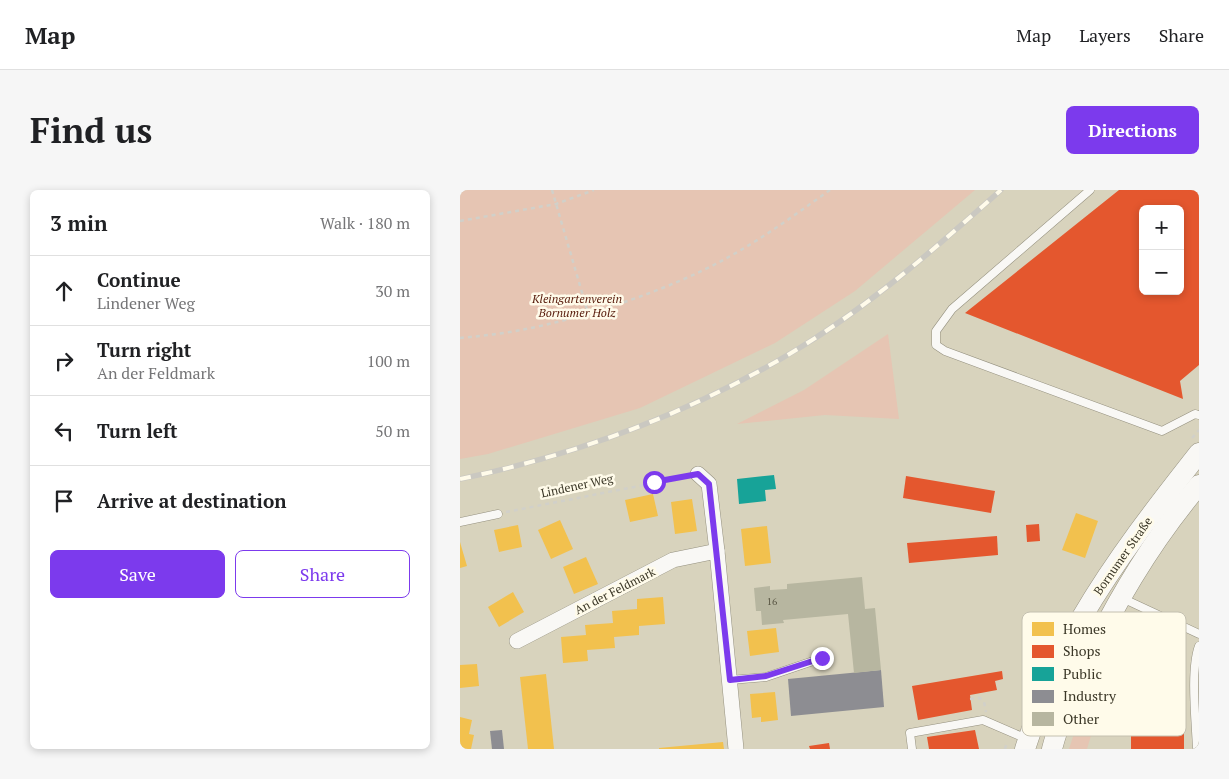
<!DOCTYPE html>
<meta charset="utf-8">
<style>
:root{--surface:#fff;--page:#f6f6f6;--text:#202124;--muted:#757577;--line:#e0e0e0;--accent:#7c3aed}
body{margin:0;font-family:"PT Serif",serif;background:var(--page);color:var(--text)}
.controls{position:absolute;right:15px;top:15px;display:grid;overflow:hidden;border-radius:8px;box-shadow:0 2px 8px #0003}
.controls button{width:45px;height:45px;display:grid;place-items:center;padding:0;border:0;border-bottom:1px solid var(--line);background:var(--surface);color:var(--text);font:25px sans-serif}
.stop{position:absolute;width:15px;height:15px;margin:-11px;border:4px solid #7c3aed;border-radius:50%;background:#fff}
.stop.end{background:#7c3aed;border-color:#fff;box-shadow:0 1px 5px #0008}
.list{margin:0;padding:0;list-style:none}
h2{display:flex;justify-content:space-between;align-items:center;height:65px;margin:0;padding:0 20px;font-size:21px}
h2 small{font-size:16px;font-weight:400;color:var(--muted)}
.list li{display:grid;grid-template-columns:32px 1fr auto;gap:15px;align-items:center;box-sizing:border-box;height:70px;padding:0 20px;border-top:1px solid var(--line)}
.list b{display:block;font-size:19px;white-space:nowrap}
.list p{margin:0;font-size:16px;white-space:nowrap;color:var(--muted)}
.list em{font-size:16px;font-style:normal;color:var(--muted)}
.actions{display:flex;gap:10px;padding:15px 20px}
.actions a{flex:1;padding:11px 0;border:1px solid var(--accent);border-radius:8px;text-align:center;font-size:18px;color:var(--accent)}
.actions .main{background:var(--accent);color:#fff}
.icon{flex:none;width:28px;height:28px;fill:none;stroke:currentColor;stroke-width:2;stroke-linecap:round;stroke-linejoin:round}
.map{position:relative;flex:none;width:739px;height:559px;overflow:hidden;border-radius:8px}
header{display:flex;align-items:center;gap:30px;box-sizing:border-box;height:70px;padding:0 25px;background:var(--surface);border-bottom:1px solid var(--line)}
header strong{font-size:24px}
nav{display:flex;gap:28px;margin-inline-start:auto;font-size:18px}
.intro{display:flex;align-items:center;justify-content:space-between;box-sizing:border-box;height:120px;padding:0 30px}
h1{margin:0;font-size:35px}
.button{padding:12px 22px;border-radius:8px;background:var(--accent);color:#fff;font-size:18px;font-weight:700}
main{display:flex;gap:30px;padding:0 30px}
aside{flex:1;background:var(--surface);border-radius:8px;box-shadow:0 2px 8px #0003}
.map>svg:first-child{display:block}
</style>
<header>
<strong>Map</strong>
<nav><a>Map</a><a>Layers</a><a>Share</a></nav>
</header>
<div class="intro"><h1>Find us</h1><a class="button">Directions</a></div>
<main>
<aside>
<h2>3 min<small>Walk · 180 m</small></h2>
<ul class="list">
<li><svg class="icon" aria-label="ahead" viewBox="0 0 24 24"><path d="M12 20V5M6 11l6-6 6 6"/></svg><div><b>Continue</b><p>Lindener Weg</p></div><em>30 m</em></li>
<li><svg class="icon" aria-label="right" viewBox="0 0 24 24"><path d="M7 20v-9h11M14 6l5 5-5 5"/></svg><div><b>Turn right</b><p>An der Feldmark</p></div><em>100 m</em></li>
<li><svg class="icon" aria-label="left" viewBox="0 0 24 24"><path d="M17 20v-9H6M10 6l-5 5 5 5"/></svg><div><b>Turn left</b></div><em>50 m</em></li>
<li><svg class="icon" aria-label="arrive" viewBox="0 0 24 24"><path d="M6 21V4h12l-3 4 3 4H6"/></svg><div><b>Arrive at destination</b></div></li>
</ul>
<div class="actions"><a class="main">Save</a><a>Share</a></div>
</aside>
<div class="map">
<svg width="739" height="559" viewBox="0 0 739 559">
<rect width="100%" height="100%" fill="#d8d3bd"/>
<g fill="#e6c5b3">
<polygon points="0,0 515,0 395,101 315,153 180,218 28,264 0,269"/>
<polygon points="428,144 439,229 365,225 277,234 344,200"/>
<path d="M 670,427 L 678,428 L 685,435 L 639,519 L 627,559 L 609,559 C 623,513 645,468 670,427 Z"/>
</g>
<g fill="#f2c14e">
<polygon points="193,304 198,326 170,332 165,310"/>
<polygon points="232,309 237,341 215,344 211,312"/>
<polygon points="616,323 638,331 625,368 602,360"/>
<polygon points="100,330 113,359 91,369 78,340"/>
<polygon points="58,335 62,357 39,362 34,340"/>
<polygon points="307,336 311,373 285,376 281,339"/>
<polygon points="0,352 7,376 0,378"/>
<polygon points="126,367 138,394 114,404 103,377"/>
<polygon points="53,402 64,422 39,437 28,417"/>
<polygon points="203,407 205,434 179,436 179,445 154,447 155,458 127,460 128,471 103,473 101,447 126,445 125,435 153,433 152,421 177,419 177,409"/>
<polygon points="316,438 319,462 290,466 287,441"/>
<polygon points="17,474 19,496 0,498 0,475"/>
<polygon points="86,484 94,559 68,559 60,487"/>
<polygon points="315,502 318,530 301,532 301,527 292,528 290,504"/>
<polygon points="0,527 12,530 9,544 14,545 11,559 0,559"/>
<polygon points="263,552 264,559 199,559 199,558"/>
</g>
<g fill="#e4572e" fill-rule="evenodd">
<path d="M 659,0 L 739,0 L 739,175 L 720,191 L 723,209 L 505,123 ZM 683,19 L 720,19 L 720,101 L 683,101 Z"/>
<polygon points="446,286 535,301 531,323 443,308"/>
<polygon points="579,334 580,351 567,352 566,335"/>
<polygon points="537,346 538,365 449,373 447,353"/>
<polygon points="542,481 543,489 535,491 537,500 510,505 512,520 458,530 452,496"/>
<rect x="671" y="507" width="53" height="52"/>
<polygon points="515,540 519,559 469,559 467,547"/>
<polygon points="369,553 370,559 350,559 349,556"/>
</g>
<polygon fill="#17a398" points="314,285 316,299 305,300 306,311 279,314 277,289"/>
<g fill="#8d8d92">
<polygon points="421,480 424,517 331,526 328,489"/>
<polygon points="42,540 44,559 32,559 30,541"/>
</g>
<polygon fill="#b7b6a0" points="402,387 405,419 415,418 421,480 394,483 388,424 323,430 324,433 302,435 301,421 296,421 294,398 310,396 310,400 327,399 327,394"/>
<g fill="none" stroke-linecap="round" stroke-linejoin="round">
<defs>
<g id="service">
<polyline points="630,0 492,119 476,141 476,155 485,161 702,241 735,224 739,225"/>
<polyline points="0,332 38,324"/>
<polyline points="662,408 739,444"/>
<polyline points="270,490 306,487 362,468"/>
<polyline points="452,559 450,543 523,530 567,549"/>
<path d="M 737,559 C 736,532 730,480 739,456"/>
</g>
<g id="minor">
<polyline points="238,284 249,294 257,361"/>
<polyline points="57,451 213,370 257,361 276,559"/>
</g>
<g id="secondary">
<path d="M 565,559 C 580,513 597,468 622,427 C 656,369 698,315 739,263"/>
<path d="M 592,559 C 599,531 612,504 624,478 C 655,413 692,350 739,295"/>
</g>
</defs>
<use href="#service" stroke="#94907f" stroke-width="9"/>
<use href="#minor" stroke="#94907f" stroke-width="16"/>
<use href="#secondary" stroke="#94907f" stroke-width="21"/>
<g stroke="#d1d0c9" stroke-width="2.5" stroke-dasharray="4 4" stroke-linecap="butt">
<polyline points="92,0 128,123"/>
<polyline points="0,31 96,14 134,0"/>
<path d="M 0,148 C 20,146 41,144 61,140 C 124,128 209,100 265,69 C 302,49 336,24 370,0"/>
<polyline points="732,248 739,240"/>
<polyline points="46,322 225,287"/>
<polyline points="510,509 520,508 524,512 526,522"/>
<polyline points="545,559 547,552"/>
</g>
<use href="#service" stroke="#f9f8f5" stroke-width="8"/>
<use href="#minor" stroke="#f9f8f5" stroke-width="15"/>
<use href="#secondary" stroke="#f9f8f5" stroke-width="20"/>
<defs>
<path id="rail" d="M 0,289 C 120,264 236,221 341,157 C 413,113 478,56 541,0"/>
</defs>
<use href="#rail" stroke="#cac8c1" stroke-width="5.5"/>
<use href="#rail" stroke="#fffbea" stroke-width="4" stroke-dasharray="11" stroke-linecap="butt"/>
</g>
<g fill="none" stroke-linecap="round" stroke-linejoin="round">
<polyline stroke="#7c3aed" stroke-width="6" points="194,292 238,284 249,294 270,490 306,486 362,468"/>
</g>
<g text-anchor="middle" stroke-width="5" stroke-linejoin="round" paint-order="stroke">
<g font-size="10" fill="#5b5846">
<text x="312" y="415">16</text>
</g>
<g font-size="12" font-style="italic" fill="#571a0a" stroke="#fffbea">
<text x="117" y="113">Kleingartenverein<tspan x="117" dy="14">Bornumer Holz</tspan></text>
</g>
<g font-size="12" fill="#3c3828" stroke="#fffbea">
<text transform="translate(117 296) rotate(-12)" y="4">Lindener Weg</text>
<text transform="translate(663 366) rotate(-55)" y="4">Bornumer Straße</text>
<text transform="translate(155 401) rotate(-27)" y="4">An der Feldmark</text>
</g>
</g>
<rect x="562" y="422" width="164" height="124" rx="8" fill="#fffbea" stroke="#c4c0b0" stroke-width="1"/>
<rect x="572" y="432" width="22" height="14" fill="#f2c14e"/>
<rect x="572" y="455" width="22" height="13" fill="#e4572e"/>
<rect x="572" y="477" width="22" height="14" fill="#17a398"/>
<rect x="572" y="500" width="22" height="13" fill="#8d8d92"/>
<rect x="572" y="522" width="22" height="14" fill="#b7b6a0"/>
<g font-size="14" fill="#3c3828">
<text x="603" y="444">Homes</text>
<text x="603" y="466">Shops</text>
<text x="603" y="489">Public</text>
<text x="603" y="511">Industry</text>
<text x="603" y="534">Other</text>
</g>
</svg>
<div class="controls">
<button>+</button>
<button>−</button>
</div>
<div class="stop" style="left:194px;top:292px"></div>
<div class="stop end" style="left:362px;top:468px"></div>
</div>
</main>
